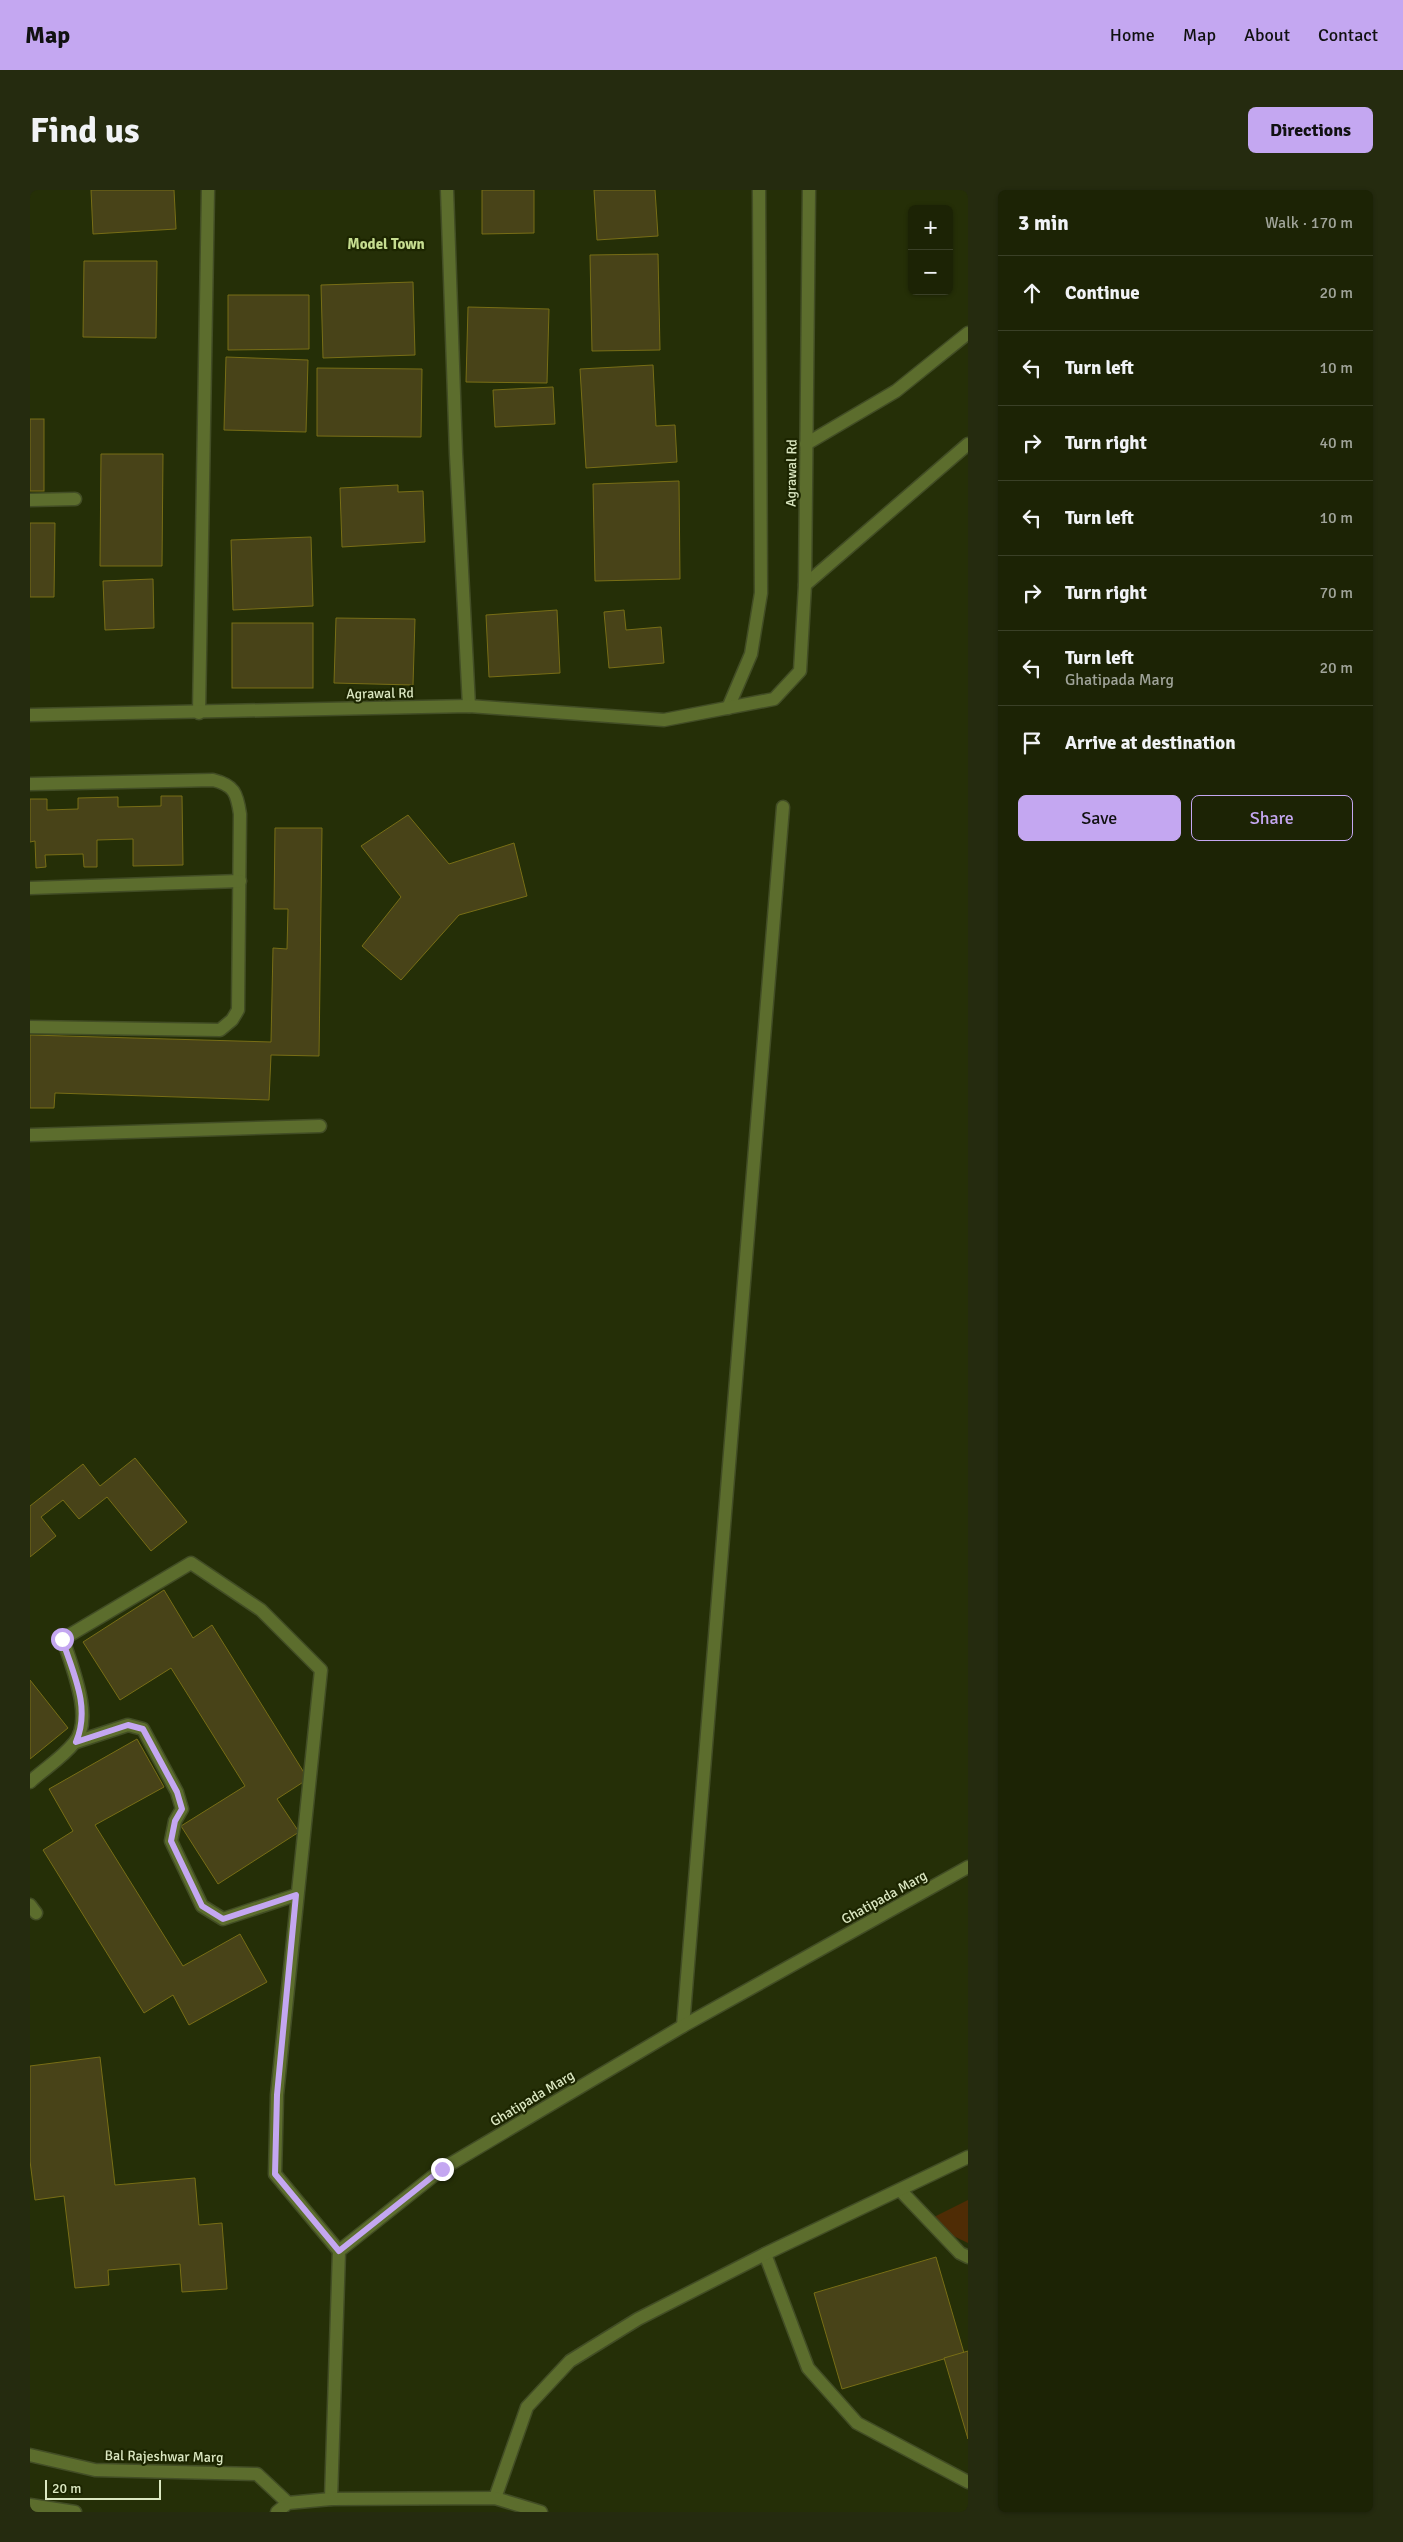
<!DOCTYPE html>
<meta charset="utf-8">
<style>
:root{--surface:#1c2305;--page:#252b0f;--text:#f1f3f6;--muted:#a0a49a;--line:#3a4027;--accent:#c4a7f1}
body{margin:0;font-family:Signika,sans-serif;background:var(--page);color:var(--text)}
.controls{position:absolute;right:15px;top:15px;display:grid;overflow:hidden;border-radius:8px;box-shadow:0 1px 4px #0004}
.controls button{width:45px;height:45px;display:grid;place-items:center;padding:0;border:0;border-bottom:1px solid var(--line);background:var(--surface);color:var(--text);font:25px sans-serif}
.scale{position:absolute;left:15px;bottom:12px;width:116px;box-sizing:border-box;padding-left:5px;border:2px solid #dce8c2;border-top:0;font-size:14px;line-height:18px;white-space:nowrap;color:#dce8c2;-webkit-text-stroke:4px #1c2500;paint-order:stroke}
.stop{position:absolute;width:15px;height:15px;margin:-11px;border:4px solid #c4a7f1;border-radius:50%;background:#fff}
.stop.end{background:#c4a7f1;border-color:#fff;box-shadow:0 1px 5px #0008}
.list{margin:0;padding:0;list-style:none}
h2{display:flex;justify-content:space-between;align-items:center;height:65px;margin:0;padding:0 20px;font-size:21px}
h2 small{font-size:16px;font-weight:400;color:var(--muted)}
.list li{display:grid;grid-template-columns:32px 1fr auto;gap:15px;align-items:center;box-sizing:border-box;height:75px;padding:0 20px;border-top:1px solid var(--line)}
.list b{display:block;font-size:19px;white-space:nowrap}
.list p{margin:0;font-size:16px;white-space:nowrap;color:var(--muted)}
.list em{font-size:16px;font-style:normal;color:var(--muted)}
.actions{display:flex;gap:10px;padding:15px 20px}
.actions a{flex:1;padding:11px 0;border:1px solid var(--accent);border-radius:8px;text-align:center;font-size:18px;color:var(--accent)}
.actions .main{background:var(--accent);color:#111}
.icon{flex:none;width:28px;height:28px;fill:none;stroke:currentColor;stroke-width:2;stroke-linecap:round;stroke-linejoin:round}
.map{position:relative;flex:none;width:938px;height:2322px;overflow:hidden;border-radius:8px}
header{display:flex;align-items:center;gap:30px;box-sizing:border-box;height:70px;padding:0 25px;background:var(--accent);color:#111}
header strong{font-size:24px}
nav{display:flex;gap:28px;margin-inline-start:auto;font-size:18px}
.intro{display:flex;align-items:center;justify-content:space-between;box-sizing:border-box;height:120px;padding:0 30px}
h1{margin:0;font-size:35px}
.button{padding:12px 22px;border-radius:8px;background:var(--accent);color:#111;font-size:18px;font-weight:700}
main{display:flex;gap:30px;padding:0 30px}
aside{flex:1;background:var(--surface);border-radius:8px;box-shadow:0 1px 4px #0004}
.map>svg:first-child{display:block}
</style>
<header>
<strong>Map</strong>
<nav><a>Home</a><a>Map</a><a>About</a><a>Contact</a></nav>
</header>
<div class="intro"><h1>Find us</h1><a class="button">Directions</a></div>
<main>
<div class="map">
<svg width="938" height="2322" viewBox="0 0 938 2322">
<rect width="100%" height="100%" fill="#252f07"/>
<polygon fill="#4f2c05" points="938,2010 938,2053 894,2032"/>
<g fill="#484318" stroke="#786e16">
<polygon points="61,0 144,0 146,39 63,44"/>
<polygon points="452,0 504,0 504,43 452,44"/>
<polygon points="564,0 625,0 628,46 567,50"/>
<polygon points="628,64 630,160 562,161 560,65"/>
<polygon points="54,71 127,71 126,148 53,147"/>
<polygon points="383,92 385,165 293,168 291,95"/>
<polygon points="198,105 279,105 279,159 198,160"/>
<polygon points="438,117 519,119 517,193 436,192"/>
<polygon points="196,167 278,170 276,242 194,240"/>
<polygon points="623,175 626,236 645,235 647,272 556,278 550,179"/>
<polygon points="287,178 392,179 391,247 287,246"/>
<polygon points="523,197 525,234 465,237 463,200"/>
<rect x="0" y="229" width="14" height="72"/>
<polygon points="71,264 133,264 132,376 70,376"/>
<polygon points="649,291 650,389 565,391 563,294"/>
<polygon points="368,295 368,302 393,301 395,352 312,357 310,298"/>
<polygon points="0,333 25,333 24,407 0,407"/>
<polygon points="281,347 283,416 203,420 201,350"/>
<polygon points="123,389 124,438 75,440 73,391"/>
<polygon points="527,420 530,483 459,487 456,425"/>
<polygon points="594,420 596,440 631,437 634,473 579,478 574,422"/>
<polygon points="306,428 385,429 383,495 304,493"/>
<rect x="202" y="433" width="81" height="65"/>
<polygon points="131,606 152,606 153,675 103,676 103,649 67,650 67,677 54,677 53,664 15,665 16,677 6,678 5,651 0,652 0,609 17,609 17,620 48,619 48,608 88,607 88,617 131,616"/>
<polygon points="378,625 419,674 484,653 497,706 429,725 371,790 332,756 371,707 331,656"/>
<polygon points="245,638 292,638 289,866 241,865 239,910 25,903 24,918 0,918 0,845 241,852 243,758 257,759 258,719 244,719"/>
<polygon points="105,1268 157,1332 121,1361 77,1307 49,1329 33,1310 11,1327 26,1346 0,1367 0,1316 53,1274 70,1296"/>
<polygon points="134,1400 163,1448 182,1435 278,1589 247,1609 269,1642 188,1694 151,1636 215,1596 141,1478 90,1510 53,1452"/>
<polygon points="0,1490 38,1538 0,1569"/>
<polygon points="107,1549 134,1597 65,1635 153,1776 210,1744 237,1792 159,1835 143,1805 114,1823 13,1660 43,1641 19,1599"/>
<polygon points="70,1867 85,1995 165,1988 169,2035 192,2033 197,2099 152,2102 150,2074 78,2080 79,2095 45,2098 34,2006 5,2010 0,1971 0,1876"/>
<polygon points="906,2067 934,2163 812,2199 784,2103"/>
<polygon points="938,2161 938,2249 914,2168"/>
</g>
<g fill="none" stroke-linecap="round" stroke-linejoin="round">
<defs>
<g id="service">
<polyline points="776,254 866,201 938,143"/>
<polyline points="775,395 938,254"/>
<polyline points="46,1552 98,1535 113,1539 147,1602 152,1619 145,1631 141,1651 172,1716 193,1729 266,1705"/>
<path d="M 0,1592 C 14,1579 32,1568 44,1553 C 65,1530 41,1475 33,1449 L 161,1373 L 231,1420 L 291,1480 L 247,1905 L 245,1984 L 309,2061"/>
<polyline points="0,1715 6,1723"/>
<polyline points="653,1836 753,617"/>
<polyline points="870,2000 930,2063 938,2067"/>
<polyline points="735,2064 778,2178 827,2233 938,2292"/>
<polyline points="465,2308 497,2217 540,2171 608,2129 735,2064 938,1967"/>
</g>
<g id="minor">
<polyline points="417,0 426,264 439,516"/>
<polyline points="0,310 45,309"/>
<polyline points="169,523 178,0"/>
<path d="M 0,594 L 183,590 C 204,595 207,603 210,624 L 208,820 L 202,830 L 190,840 L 0,837"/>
<polyline points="0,698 210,691"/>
<polyline points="0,945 290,936"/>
<polyline points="301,2309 309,2061 412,1979 653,1836 938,1677"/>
</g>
<g id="tertiary">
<polyline points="698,518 721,464 731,403 729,0"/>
<polyline points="0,525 439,516 634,530 744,509 770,481 775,395 779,0"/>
<polyline points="0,2265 65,2280 227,2284 258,2313"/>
<polyline points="0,2315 45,2322"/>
<polyline points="247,2322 258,2313 301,2309 465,2308 511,2322"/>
</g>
</defs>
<use href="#service" stroke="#424d25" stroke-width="15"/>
<use href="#minor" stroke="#424d25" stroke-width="15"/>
<use href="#tertiary" stroke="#424d25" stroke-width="15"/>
<use href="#service" stroke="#5c6d2d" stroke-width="12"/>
<use href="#minor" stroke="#5c6d2d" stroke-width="12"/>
<use href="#tertiary" stroke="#5c6d2d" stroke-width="12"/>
</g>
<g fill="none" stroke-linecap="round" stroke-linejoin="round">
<path stroke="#c4a7f1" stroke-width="6" d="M 32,1449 C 43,1483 61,1517 46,1552 L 98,1535 L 113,1539 L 147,1602 L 152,1619 L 145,1631 L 141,1651 L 172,1716 L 193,1729 L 266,1705 L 247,1905 L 245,1984 L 309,2061 L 412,1979"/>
</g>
<g text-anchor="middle" stroke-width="4.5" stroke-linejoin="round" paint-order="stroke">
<g font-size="14" fill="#dce8c2" stroke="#1c2500">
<text transform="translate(761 283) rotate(-89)" y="5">Agrawal Rd</text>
<text transform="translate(350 503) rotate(-1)" y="5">Agrawal Rd</text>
<text transform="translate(854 1707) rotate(-29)" y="5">Ghatipada Marg</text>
<text transform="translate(502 1908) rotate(-31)" y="5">Ghatipada Marg</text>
<text transform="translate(134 2266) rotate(1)" y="5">Bal Rajeshwar Marg</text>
</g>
<g font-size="15" font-weight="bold" fill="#c6dd90" stroke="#1c2500">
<text x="356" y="59">Model Town</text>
</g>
</g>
</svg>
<div class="controls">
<button>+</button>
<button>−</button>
</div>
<div class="scale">20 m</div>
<div class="stop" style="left:32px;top:1449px"></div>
<div class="stop end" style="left:412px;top:1979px"></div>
</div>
<aside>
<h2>3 min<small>Walk · 170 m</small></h2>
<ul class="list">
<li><svg class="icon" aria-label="ahead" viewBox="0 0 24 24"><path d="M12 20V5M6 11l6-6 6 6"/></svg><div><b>Continue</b></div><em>20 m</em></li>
<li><svg class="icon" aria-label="left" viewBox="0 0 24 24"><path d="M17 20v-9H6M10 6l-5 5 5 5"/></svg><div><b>Turn left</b></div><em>10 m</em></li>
<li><svg class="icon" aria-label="right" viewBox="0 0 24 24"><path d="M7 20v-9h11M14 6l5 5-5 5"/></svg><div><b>Turn right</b></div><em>40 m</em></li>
<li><svg class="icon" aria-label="left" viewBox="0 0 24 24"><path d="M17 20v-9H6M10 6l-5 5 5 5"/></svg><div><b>Turn left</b></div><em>10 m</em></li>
<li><svg class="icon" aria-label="right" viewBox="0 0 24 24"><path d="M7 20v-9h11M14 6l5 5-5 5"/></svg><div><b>Turn right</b></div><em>70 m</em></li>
<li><svg class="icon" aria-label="left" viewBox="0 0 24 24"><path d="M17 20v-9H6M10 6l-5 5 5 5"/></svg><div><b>Turn left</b><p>Ghatipada Marg</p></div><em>20 m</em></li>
<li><svg class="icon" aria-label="arrive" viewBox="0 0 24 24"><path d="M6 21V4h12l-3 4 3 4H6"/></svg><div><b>Arrive at destination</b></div></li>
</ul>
<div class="actions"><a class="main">Save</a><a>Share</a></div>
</aside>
</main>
